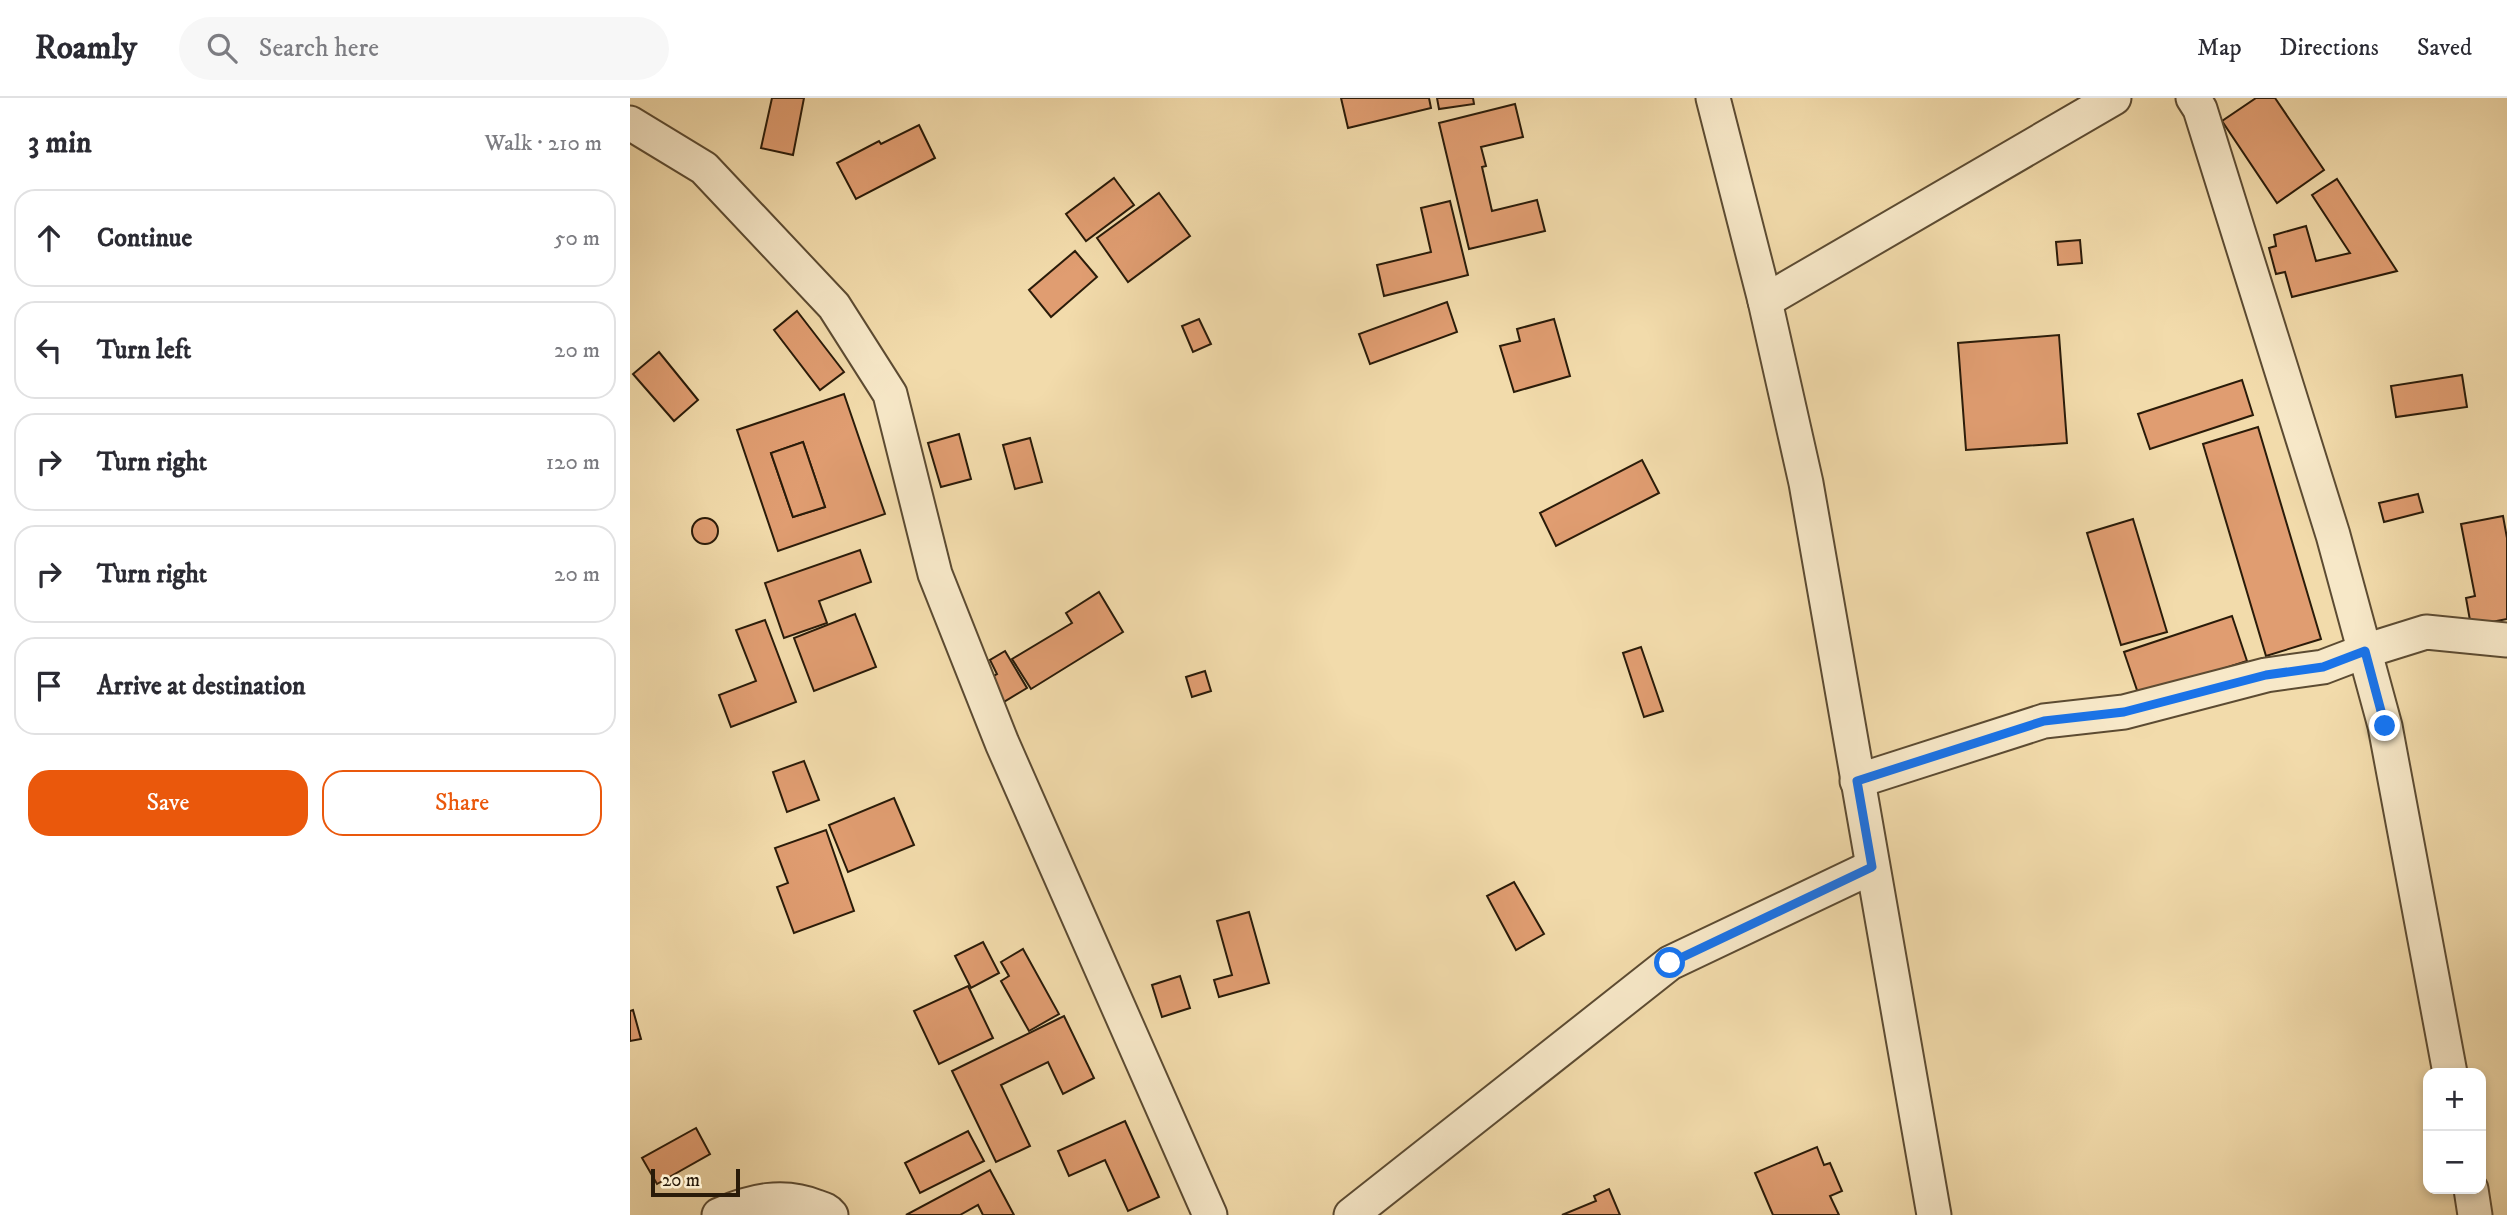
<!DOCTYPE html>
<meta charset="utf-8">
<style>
:root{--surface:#fff;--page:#f7f7f7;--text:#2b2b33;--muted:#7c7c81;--line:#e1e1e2;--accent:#ea580c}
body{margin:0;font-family:"IM FELL DW Pica",serif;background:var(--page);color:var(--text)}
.controls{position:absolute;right:21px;bottom:21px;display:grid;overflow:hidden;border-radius:14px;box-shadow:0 4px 10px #0003}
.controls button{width:63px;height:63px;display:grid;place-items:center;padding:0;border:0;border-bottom:2px solid var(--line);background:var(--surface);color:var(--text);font:35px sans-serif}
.scale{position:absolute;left:21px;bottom:18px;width:89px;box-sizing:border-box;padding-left:7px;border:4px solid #2a1b09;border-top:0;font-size:19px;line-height:24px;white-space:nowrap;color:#2a1b09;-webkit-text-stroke:5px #f7e8c8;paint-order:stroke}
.stop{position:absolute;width:21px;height:21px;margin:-16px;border:5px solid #1a73e8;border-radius:50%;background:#fff}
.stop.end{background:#1a73e8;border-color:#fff;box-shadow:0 2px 7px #0008}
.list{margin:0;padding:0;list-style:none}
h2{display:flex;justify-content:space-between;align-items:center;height:91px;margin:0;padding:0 28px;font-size:30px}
h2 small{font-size:23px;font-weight:400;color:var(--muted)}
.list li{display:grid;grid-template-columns:46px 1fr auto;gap:21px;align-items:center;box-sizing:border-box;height:98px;margin:0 14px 14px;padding:0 14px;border:2px solid var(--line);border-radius:21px}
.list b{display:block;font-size:26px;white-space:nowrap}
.list em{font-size:23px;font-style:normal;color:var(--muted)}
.actions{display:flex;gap:14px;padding:21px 28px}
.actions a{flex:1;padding:16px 0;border:2px solid var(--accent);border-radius:21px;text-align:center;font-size:24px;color:var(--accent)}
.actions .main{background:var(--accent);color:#fff}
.icon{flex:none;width:38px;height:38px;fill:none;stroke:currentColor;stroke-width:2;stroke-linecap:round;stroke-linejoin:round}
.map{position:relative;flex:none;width:1877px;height:1117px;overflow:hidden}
header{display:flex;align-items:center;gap:42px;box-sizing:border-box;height:98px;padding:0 35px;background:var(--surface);border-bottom:2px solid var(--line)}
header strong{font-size:33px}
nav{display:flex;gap:38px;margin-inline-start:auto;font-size:24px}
.search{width:490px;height:63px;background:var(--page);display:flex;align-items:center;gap:18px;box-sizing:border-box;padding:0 24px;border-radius:38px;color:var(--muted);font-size:26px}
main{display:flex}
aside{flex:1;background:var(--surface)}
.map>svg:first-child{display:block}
</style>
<header>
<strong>Roamly</strong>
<div class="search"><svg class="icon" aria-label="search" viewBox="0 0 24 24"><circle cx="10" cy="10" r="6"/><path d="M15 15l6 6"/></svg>Search here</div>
<nav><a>Map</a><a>Directions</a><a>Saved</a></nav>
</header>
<main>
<aside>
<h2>3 min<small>Walk · 210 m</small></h2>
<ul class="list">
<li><svg class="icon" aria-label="ahead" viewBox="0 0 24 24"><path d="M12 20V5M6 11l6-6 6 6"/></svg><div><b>Continue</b></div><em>50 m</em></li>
<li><svg class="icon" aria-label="left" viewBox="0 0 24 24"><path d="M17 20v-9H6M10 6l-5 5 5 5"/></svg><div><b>Turn left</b></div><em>20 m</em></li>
<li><svg class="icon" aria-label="right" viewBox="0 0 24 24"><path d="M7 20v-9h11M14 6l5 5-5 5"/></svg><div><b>Turn right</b></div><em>120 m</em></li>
<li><svg class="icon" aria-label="right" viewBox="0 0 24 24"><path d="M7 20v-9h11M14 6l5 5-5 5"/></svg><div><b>Turn right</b></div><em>20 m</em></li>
<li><svg class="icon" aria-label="arrive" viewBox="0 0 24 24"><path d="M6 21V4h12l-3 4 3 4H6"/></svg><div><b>Arrive at destination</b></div></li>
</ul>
<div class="actions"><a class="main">Save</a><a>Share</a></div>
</aside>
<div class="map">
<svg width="1877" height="1117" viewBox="0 0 1877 1117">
<rect width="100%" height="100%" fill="#f2dbab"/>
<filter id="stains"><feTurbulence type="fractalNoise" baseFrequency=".00286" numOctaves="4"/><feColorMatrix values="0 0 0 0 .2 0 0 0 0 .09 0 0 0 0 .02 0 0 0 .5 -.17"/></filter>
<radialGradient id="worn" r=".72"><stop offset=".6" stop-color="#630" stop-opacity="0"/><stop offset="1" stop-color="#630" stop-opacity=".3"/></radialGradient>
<g fill="#e09d71" stroke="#2a1b09" stroke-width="2" fill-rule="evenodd">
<polygon points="142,0 174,0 163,57 131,50"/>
<polygon points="711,0 799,0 801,10 718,30"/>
<polygon points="807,0 843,0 844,6 809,11"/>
<polygon points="1626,0 1645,0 1694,72 1647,105 1592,23"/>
<polygon points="885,6 893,39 851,49 856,68 852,69 862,113 907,102 915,133 839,151 809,25"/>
<polygon points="289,27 305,60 226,101 207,65 249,43 251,46"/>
<polygon points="484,80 504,107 456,143 436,116"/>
<polygon points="1707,81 1767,173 1662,199 1655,174 1646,176 1639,150 1646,148 1644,137 1676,128 1686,163 1720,155 1682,97"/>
<polygon points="529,95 560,138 498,184 467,140"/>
<polygon points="820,103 838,177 754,198 747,167 801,154 791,110"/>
<polygon points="1450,142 1452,165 1428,167 1426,144"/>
<polygon points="445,153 467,179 421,219 399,192"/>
<polygon points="817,204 827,234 740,266 729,236"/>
<polygon points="167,213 214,274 190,292 144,232"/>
<polygon points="569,221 581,246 563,254 552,228"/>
<polygon points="924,221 940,278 884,294 870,248 890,243 887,231"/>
<polygon points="1429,237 1437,345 1336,352 1328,245"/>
<polygon points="29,254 68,302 44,323 3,276"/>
<polygon points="1832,277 1837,309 1766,319 1761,288"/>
<polygon points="1612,282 1623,317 1520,351 1508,316"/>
<path d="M 214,296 L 255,416 L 148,453 L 107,332 ZM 173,344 L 195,409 L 163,419 L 141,355 Z"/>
<polygon points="1628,329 1691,541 1636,558 1573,346"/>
<polygon points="329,336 341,381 311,389 298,345"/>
<polygon points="400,340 412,384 385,391 373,347"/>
<polygon points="173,344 195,409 163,419 141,355"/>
<polygon points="1012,362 1029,395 926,448 910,415"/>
<polygon points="1788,396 1793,414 1754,424 1749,405"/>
<polygon points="1873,418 1877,440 1877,521 1841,528 1836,500 1845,498 1831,426"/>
<circle cx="75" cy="433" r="13"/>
<polygon points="1503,421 1537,534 1491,547 1457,435"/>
<polygon points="230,452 241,484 189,503 197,525 154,540 135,485"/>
<polygon points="469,494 493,534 401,591 382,561 442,525 436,515"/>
<polygon points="225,516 246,569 184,593 164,540"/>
<polygon points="1602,518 1617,563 1509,598 1494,554"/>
<polygon points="135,522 166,604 101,629 89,597 126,583 106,532"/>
<polygon points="1011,549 1033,613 1014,619 993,555"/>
<polygon points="375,553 397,590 372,605 358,581 367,576 360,562"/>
<polygon points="575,573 581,593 562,599 556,579"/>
<polygon points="174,663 189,702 157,714 143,674"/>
<polygon points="264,700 284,747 218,774 199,727"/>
<polygon points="196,732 224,813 164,835 147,789 158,785 145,750"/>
<polygon points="884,784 914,836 886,852 857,798"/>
<polygon points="619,814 639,885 589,899 584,882 602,877 587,823"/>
<polygon points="353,844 369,875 341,890 325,858"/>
<polygon points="393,851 429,916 399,933 371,883 379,878 371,864"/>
<polygon points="550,878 560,910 532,919 522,887"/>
<polygon points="338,888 363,940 309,966 284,913"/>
<polygon points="3,912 11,941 0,943 0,913"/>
<polygon points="434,918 464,980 433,996 418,964 371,987 400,1048 366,1064 322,973"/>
<polygon points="495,1023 529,1099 498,1113 475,1062 439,1078 428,1053"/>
<polygon points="66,1030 80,1056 27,1086 12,1060"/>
<polygon points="338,1033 354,1063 290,1095 275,1065"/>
<polygon points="1187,1049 1194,1067 1200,1065 1212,1093 1200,1098 1209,1117 1143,1117 1125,1075"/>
<polygon points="360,1072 384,1117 353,1117 348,1107 330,1117 276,1117"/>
<polygon points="979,1091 990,1117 932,1117 966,1103 964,1098"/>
</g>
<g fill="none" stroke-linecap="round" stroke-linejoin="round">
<defs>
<g id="minor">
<polyline points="1083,0 1135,203 1176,385 1304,1117"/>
<polyline points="1563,0 1570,11 1703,437 1755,628 1820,975"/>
<polyline points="0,25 74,70 204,208 260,296 305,476 372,645 580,1117"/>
<polyline points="1135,203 1484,0"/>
<polyline points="1227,683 1414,623 1494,614 1636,577 1693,569 1735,553 1796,534 1877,542"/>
<polyline points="1841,1091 1845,1117"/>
<path d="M 89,1117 C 121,1103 153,1095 187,1109 C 193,1111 197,1112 201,1117"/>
<polyline points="721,1117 1040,865 1242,769"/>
</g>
</defs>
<use href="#minor" stroke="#5c4b32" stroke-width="37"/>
<use href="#minor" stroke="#f7e8c8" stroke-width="33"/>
</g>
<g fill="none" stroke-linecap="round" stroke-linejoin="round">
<polyline stroke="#1a73e8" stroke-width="9" points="1040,865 1242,769 1227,683 1414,623 1494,614 1636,577 1693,569 1735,553 1755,628"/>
</g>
<rect width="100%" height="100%" filter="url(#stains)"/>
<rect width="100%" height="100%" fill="url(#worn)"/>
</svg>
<div class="controls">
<button>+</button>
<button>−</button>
</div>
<div class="scale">20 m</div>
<div class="stop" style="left:1040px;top:865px"></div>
<div class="stop end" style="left:1755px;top:628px"></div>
</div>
</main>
